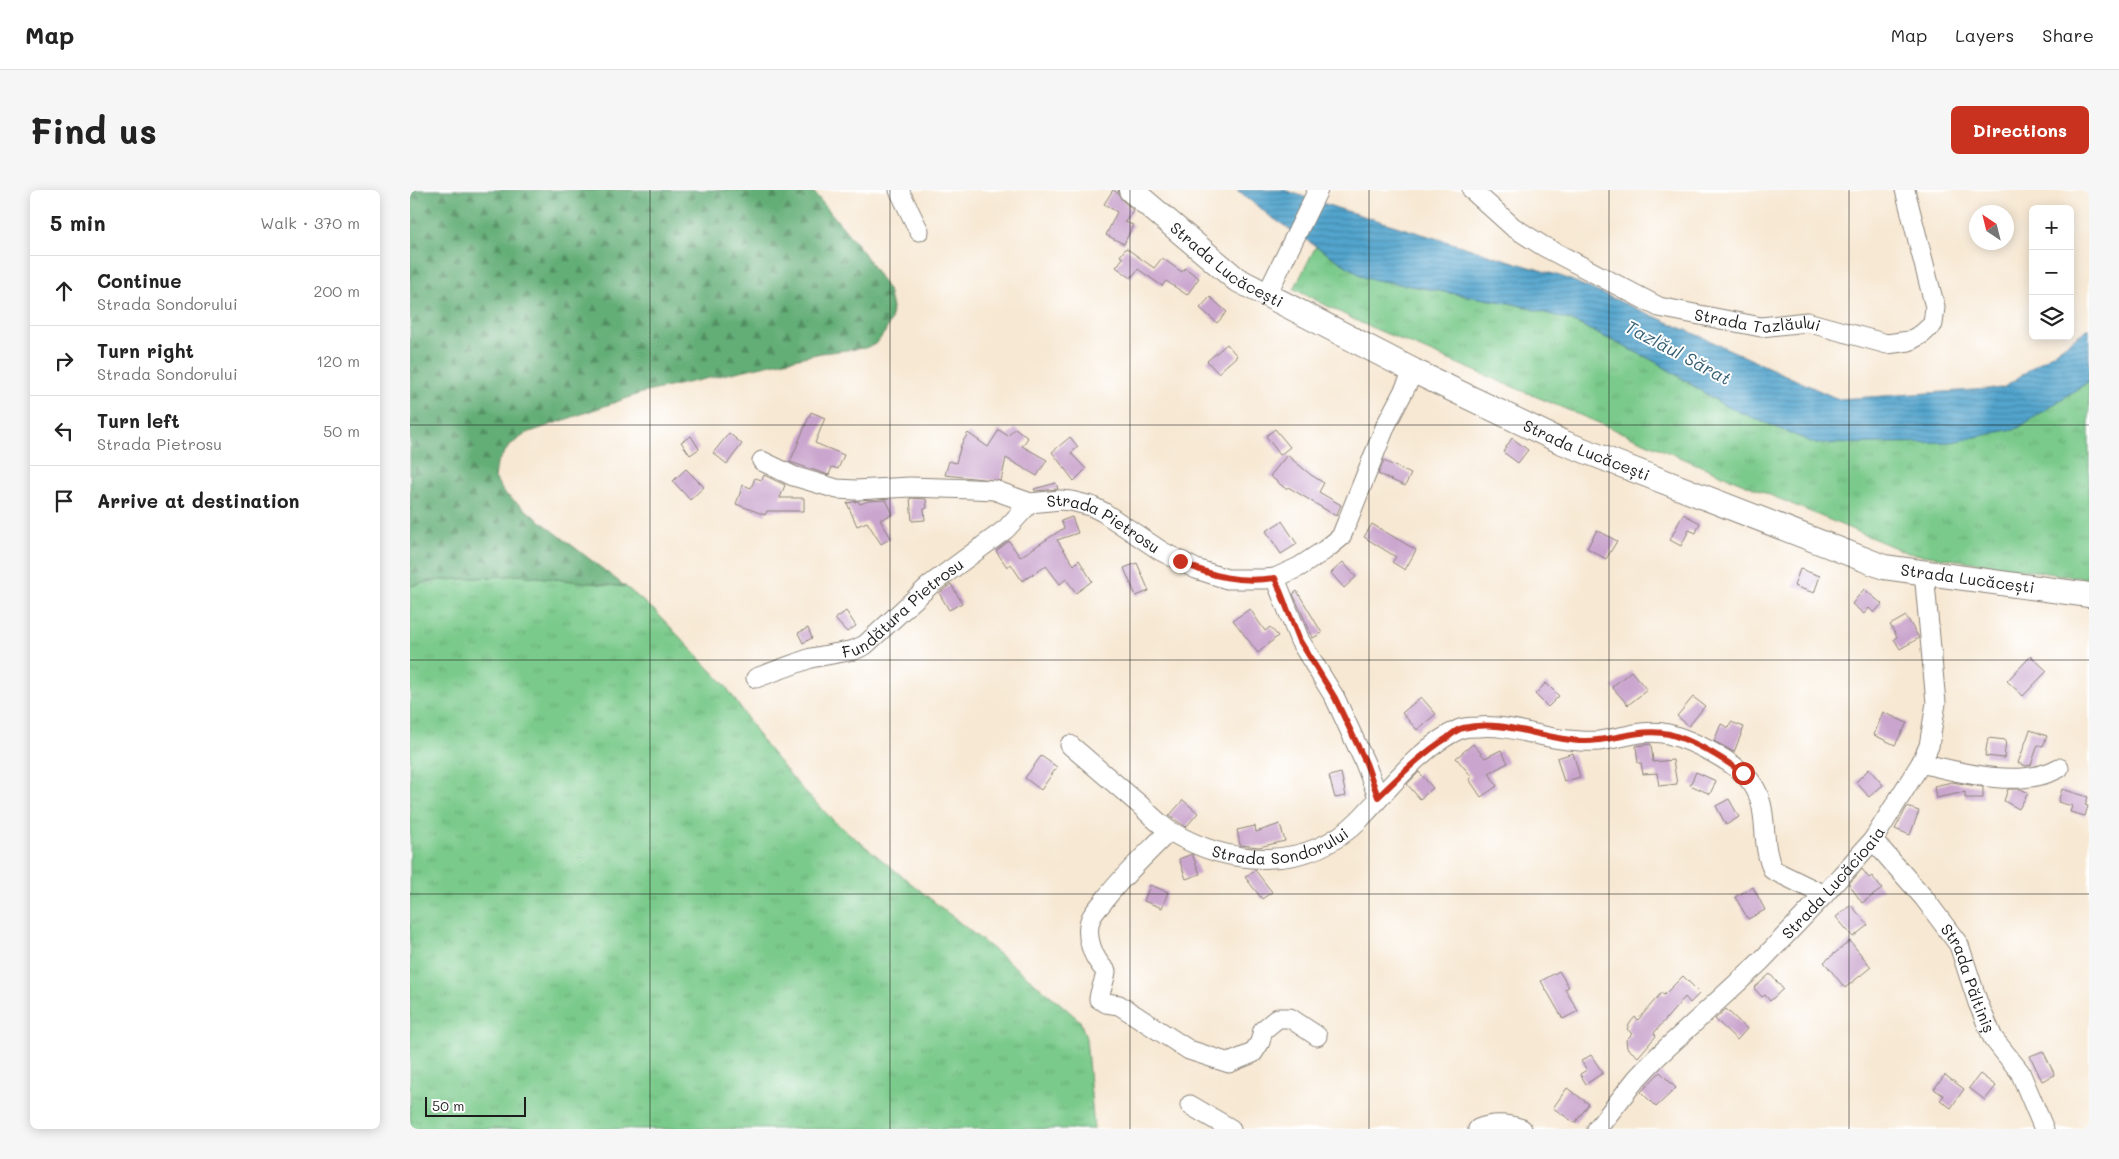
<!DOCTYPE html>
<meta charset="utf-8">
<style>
:root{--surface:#fff;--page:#f6f6f6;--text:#222;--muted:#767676;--line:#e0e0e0;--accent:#c8321e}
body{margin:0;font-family:Mali,sans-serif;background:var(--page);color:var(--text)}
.controls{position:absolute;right:15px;top:15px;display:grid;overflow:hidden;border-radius:8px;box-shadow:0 2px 12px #0003}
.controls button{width:45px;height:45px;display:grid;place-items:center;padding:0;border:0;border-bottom:1px solid var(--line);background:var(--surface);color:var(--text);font:25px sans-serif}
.compass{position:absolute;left:1559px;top:15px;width:45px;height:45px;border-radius:50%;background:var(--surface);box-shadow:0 2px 12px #0003;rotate:325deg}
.scale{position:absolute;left:15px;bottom:12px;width:101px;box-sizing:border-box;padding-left:5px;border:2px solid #1c1c1c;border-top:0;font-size:14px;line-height:18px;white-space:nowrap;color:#1c1c1c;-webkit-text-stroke:4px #fff;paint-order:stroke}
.stop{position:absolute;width:15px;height:15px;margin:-11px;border:4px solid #c8321e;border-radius:50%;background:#fff}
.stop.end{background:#c8321e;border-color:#fff;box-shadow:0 1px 5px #0008}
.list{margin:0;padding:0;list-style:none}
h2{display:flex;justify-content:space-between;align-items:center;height:65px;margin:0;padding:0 20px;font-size:21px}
h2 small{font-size:16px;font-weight:400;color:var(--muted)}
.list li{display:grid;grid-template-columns:32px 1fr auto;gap:15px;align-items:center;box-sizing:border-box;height:70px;padding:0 20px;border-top:1px solid var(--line)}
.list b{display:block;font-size:19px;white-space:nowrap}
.list p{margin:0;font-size:16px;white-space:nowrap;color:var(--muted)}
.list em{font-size:16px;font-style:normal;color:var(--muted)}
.icon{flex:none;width:28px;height:28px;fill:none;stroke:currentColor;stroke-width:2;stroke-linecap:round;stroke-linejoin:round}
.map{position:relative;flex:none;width:1679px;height:939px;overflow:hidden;border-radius:8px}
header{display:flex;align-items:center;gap:30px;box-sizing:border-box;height:70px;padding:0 25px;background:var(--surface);border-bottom:1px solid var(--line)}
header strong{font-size:24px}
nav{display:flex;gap:28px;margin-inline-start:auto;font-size:18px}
.intro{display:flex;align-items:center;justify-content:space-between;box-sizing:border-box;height:120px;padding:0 30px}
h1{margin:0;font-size:35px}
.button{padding:12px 22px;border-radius:8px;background:var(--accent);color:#fff;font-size:18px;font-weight:700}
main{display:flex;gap:30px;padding:0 30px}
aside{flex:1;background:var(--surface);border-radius:8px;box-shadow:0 2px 12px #0003}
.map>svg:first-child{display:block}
</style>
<header>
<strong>Map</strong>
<nav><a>Map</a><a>Layers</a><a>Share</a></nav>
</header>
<div class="intro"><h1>Find us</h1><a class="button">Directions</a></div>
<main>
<aside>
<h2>5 min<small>Walk · 370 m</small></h2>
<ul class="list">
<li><svg class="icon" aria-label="ahead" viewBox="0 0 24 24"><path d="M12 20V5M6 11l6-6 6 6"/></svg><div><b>Continue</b><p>Strada Sondorului</p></div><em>200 m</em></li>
<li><svg class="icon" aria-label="right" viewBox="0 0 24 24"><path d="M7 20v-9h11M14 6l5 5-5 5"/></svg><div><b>Turn right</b><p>Strada Sondorului</p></div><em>120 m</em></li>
<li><svg class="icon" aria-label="left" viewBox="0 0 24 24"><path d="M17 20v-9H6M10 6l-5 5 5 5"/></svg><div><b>Turn left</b><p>Strada Pietrosu</p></div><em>50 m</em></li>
<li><svg class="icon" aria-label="arrive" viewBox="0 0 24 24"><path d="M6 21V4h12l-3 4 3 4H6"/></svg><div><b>Arrive at destination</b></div></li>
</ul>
</aside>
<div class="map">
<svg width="1679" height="939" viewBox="0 0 1679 939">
<defs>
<pattern id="grass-tufts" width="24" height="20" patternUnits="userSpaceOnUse" patternTransform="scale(1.25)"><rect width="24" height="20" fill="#7aca8b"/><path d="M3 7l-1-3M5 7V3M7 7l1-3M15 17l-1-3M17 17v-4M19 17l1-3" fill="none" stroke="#69ad77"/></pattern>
<pattern id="forest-firs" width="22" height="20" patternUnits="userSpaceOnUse" patternTransform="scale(1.25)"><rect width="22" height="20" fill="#63ae77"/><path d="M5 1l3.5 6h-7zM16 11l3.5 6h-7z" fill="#518d61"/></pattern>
<pattern id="water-rules" width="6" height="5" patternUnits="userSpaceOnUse" patternTransform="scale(1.25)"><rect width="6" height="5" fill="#52a4cd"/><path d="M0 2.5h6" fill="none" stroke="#4385a6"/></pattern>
</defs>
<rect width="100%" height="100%" fill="#fff"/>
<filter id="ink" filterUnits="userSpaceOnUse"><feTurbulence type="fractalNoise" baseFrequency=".02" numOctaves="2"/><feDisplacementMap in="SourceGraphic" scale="10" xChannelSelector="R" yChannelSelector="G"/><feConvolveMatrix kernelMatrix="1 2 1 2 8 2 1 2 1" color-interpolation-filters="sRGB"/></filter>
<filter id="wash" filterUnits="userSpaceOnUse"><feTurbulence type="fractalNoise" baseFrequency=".0096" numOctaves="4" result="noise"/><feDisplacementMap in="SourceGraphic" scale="20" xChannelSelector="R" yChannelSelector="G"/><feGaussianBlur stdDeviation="1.12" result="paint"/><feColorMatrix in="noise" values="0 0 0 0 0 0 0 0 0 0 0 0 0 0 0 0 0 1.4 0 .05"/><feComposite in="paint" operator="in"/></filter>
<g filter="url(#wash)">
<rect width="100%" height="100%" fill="#f7e8d3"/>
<g fill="url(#grass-tufts)" stroke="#4b7354">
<polygon points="906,56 955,88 1104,114 1160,130 1246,172 1315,216 1608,238 1679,191 1679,389 1498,363 951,133 884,99"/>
<polygon points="110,385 216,397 246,422 315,495 355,555 392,599 425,632 652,815 670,831 676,848 684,939 0,939 0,396 21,391"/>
</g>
<polygon fill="url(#forest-firs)" stroke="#40654a" points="0,0 402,0 454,63 478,100 482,118 481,130 475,142 467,153 455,158 411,163 232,203 117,243 100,255 87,273 85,288 94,303 216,397 110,385 21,391 0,396"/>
<polygon fill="url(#water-rules)" stroke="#376074" points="827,0 874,0 927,18 1156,88 1292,147 1428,209 1593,198 1679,138 1679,191 1608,238 1542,252 1406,254 1315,216 1246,172 1160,130 1104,114 955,88 861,27"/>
<g id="blocks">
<g fill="#caa5ce">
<polygon points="703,0 708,3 712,10 723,20 715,32 723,35 714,54 696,45 707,22 694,14"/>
<polygon points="716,58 744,78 752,68 772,82 775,78 789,88 777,105 756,91 752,96 728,79 721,88 706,77 713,68 710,66"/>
<polygon points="800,107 817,122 807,133 790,118"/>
<polygon points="817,154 827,166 808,183 797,171"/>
<polygon points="401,222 415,228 405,253 434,265 428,279 422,277 419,285 380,272"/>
<polygon points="605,238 618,248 612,256 637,270 627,286 596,268 591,291 535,285 539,271 546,273 551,255 558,243 578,257 589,240 598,246"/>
<polygon points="865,239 880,257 870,265 856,246"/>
<polygon points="319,243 332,254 317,274 303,263"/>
<polygon points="281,246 289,259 280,265 271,252"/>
<polygon points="660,247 668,257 661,263 676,279 664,291 642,262"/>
<polygon points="1102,248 1118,260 1108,273 1093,262"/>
<polygon points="877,265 901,285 914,293 909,302 931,315 926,326 878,297 876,299 860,286"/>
<polygon points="974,271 1001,284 995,296 968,284"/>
<polygon points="276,279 294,297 280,310 263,291"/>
<polygon points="354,285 375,295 370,308 394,308 394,321 357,321 355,325 326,314 333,295 341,298 345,288 352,290"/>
<polygon points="646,293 648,299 625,301 624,299"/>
<polygon points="500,308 516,309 517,318 514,319 515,330 502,331"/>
<polygon points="476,310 483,324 470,330 481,348 471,354 457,332 447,336 437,313 448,311 450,314 458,311"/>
<polygon points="1273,324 1290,333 1286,343 1279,340 1271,356 1260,350"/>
<polygon points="662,327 668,343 647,350 664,375 669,370 682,391 666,403 656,389 650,394 636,376 612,391 601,374 597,377 586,361 599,351 610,367 654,338 651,331"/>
<polygon points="872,331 887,354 871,364 856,341"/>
<polygon points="962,334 1006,360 995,380 982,372 986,367 954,347"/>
<polygon points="1187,340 1207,351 1196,369 1177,358"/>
<polygon points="933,372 946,387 934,398 921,383"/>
<polygon points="727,373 739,401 726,406 714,378"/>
<polygon points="1390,379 1410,386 1404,403 1384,396"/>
<polygon points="541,394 552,413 539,420 529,403"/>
<polygon points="1454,399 1472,414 1464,423 1459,418 1454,424 1442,414"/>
<polygon points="887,401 912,443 903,448 883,404"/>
<polygon points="840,419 855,441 860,437 868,446 848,463 823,430"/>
<polygon points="436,421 446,436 437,442 425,429"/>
<polygon points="1496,426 1509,448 1490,459 1484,449 1487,447 1480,435"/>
<polygon points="398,438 402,448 393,453 388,443"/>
<polygon points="1621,466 1637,481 1613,506 1597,491"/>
<polygon points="1221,481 1237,500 1218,515 1202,497"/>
<polygon points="1136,493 1149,506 1138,517 1125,504"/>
<polygon points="1011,507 1026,524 1007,540 992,523"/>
<polygon points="1283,507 1295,516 1279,536 1267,526"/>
<polygon points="1473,522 1497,533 1485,555 1464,545"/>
<polygon points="1321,532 1334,537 1324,562 1304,551 1311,534 1319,538"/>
<polygon points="1620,540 1637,546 1633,556 1628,555 1621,575 1616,576 1608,573"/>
<polygon points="1578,548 1596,550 1594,568 1575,566"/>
<polygon points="1063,554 1075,568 1091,560 1098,573 1079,583 1087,596 1071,607 1059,589 1062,587 1046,568"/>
<polygon points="1241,554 1243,572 1263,570 1267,594 1249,596 1247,583 1233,584 1231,573 1228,573 1226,556"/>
<polygon points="1163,563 1170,587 1154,592 1147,568"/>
<polygon points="631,566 647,577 631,600 615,588"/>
<polygon points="1459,579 1473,595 1459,607 1446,592"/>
<polygon points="1009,582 1023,598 1010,609 997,594"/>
<polygon points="1286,582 1306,591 1300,604 1280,595"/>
<polygon points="931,583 936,606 925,608 919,586"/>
<polygon points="1542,592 1573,597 1573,608 1555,608 1555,602 1526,608 1524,596"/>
<polygon points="1598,599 1611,599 1618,603 1609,619 1594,611"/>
<polygon points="1652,599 1678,607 1675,615 1678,616 1675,626 1660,622 1662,616 1648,612"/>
<polygon points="1319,609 1329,627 1316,635 1306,616"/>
<polygon points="773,610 788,623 776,637 759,626"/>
<polygon points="1497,617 1509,621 1500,645 1485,639"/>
<polygon points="870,634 875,651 849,657 830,655 827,640 845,636 846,642"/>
<polygon points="782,664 790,684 776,689 769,669"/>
<polygon points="1452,679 1459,688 1462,686 1472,699 1452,713 1439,694"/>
<polygon points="845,680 862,702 852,709 835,687"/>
<polygon points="740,695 758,702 752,718 734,711"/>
<polygon points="1343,697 1355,720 1338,729 1325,707"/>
<polygon points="1441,715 1458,735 1443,747 1426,727"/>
<polygon points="1440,751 1461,777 1435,798 1414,772"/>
<polygon points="1149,781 1159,797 1155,799 1168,821 1153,829 1131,791"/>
<polygon points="1360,784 1373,799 1360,811 1355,805 1352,807 1344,798"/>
<polygon points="1273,786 1290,803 1280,813 1275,807 1244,843 1246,846 1228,867 1217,858 1216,850 1222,844 1217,839 1220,833 1225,827 1228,830 1251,803 1254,805"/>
<polygon points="1316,819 1337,839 1327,850 1305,829"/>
<polygon points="1633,861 1645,885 1632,891 1620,866"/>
<polygon points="1181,865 1193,883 1176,894 1170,884 1177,880 1171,871"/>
<polygon points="1250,882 1266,898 1246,917 1231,902"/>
<polygon points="1570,884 1586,896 1575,910 1559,898"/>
<polygon points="1535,885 1554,899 1541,918 1530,910 1534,906 1524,899"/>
<polygon points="1157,898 1179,914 1165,933 1143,918"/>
</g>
</g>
</g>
<g filter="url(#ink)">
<use href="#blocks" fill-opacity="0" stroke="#8a8278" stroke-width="1"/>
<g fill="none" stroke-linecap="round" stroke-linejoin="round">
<defs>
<g id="minor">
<polyline points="489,0 509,41"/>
<path id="s1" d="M 1062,0 L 1103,37 L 1133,56 L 1249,117 L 1351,137 L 1397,132 L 1477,154 L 1499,151 L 1512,144 L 1523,134 L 1525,117 L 1495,0"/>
<polyline points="857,104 908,0"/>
<path id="s2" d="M 352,271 L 383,286 L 427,299 L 446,300 L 500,297 L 563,299 L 584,300 L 620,313 L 650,310 L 661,311 L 681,316 L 693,322 L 751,361 L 786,379 L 817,389 L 855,389 L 865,388 L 889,377 L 915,360 L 931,347 L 976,235 L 1004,181"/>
<polyline points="865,388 890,451 925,508 955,573 968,607"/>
<path id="s3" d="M 346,488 L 401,468 L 444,460 L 455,455 L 520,395 L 596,339 L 620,313"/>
<path id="s4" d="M 660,555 C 683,575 707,595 730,615 C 739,624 749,634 760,641 C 820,677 898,682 950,629 C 979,599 1011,556 1050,539 C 1055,537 1062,537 1068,537 C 1099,534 1127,547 1158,550 C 1168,551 1179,552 1189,551 C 1212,548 1235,538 1258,544 C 1282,550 1326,572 1341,592 C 1361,618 1349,652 1363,680 L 1414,705"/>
<path d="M 1511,573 C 1552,583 1611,599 1649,578"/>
<path d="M 759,641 C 737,664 712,686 693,712 C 689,717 684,722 681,728 C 674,745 683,769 696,781 C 695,792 690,799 689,809 L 696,813 L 709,815 L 779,860 L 819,873 L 843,863 L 850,852 L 853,840 L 868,828 L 880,828 L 907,846"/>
<path id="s5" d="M 1463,650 L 1514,708 L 1549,755 L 1568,813 L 1583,848 L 1610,882 L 1634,939"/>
<polyline points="780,915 821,939"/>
<path d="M 1068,939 C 1083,933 1098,934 1112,939"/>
<path id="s6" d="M 1187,939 L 1227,888 L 1247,867 L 1351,771 L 1414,705 L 1463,650 L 1511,573 L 1519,556 L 1526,513 L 1514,382"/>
</g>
<g id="major">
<path id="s7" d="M 721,0 L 826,89 L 1004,181 L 1152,252 L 1474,377 L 1679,405"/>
</g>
</defs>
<use href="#minor" stroke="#8a8278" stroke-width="21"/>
<use href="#major" stroke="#8a8278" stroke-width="26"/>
<use href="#minor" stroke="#fff" stroke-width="19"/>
<use href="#major" stroke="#fff" stroke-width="24"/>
</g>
</g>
<g fill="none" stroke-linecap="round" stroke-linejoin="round" filter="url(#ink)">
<path stroke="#c8321e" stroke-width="6" d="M 770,371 C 801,387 830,393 865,388 L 890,451 L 925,508 L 956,573 L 968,607 C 990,586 1011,564 1037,548 C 1042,544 1047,539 1053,538 C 1093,528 1133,550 1173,551 C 1202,552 1231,537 1259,544 C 1285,551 1312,568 1333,583"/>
</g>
<path fill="none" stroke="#1c1c1c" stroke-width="1" stroke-opacity="0.55" d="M 240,0 L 240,939M 480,0 L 480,939M 720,0 L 720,939M 959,0 L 959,939M 1199,0 L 1199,939M 1439,0 L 1439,939M 0,235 L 1679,235M 0,470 L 1679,470M 0,704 L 1679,704"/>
<g text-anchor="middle" stroke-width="4" stroke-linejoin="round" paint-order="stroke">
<g font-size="16" fill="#1c1c1c" stroke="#fff">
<text dy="6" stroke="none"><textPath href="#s7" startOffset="122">Strada Lucăcești</textPath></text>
<text dy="6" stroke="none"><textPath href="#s1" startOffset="322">Strada Tazlăului</textPath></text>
<text dy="6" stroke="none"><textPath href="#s7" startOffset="528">Strada Lucăcești</textPath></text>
<text dy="6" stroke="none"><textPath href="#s2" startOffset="355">Strada Pietrosu</textPath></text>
<text dy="6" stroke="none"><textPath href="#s7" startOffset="932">Strada Lucăcești</textPath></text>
<text dy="6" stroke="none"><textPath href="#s3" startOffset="166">Fundătura Pietrosu</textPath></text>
<text dy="6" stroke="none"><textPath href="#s4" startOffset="249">Strada Sondorului</textPath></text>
<text dy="6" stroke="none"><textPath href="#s6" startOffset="342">Strada Lucăcioaia</textPath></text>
<text dy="6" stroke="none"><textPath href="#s5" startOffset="170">Strada Păltiniș</textPath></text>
</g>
<g font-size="18" font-style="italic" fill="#376074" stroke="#fff">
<text transform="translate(1268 163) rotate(28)" y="6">Tazlăul Sărat</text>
</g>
</g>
</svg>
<div class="controls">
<button>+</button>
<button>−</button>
<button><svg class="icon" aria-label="layers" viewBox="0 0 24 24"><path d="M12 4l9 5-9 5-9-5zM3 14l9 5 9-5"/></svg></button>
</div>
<svg class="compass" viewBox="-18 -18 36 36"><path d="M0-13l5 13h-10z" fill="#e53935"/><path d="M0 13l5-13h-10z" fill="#767676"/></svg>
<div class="scale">50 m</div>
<div class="stop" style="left:1333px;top:583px"></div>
<div class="stop end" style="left:770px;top:371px"></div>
</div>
</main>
